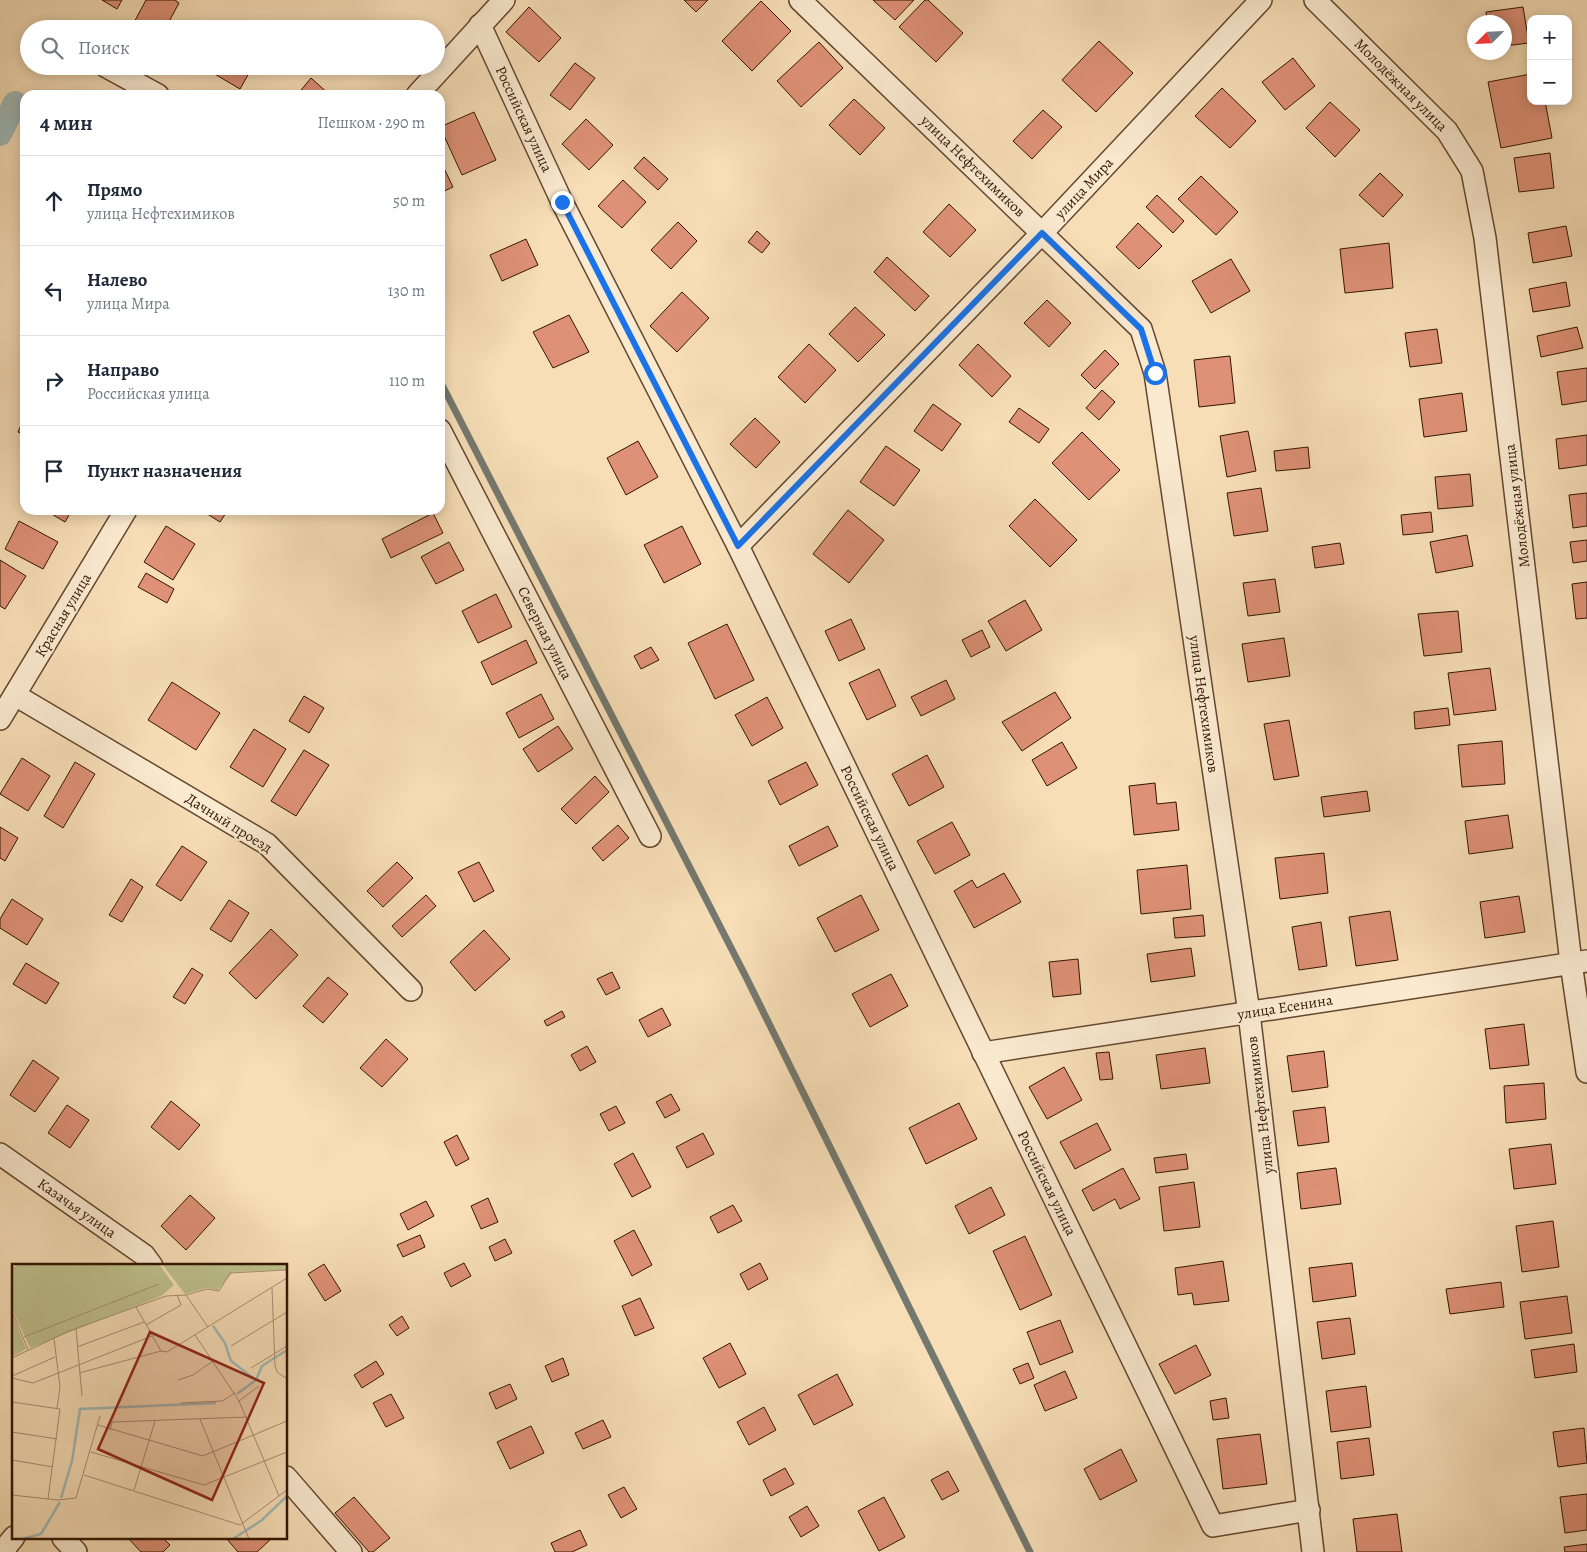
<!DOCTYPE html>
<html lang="ru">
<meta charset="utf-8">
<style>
:root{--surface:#fff;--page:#f6f6f7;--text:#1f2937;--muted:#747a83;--line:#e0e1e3}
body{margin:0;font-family:Alegreya,serif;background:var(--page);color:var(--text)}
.controls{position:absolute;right:15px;top:15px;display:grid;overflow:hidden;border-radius:10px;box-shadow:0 2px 12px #0003}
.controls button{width:45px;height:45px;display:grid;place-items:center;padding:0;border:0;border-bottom:1px solid var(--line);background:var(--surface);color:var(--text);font:25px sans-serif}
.compass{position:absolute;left:1467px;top:15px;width:45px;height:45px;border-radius:50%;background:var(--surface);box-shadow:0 2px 12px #0003;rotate:246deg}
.stop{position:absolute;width:15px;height:15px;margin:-11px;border:4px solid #1a73e8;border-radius:50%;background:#fff}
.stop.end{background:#1a73e8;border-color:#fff;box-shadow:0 1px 5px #0008}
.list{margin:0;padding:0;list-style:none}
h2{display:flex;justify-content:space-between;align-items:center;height:65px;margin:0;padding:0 20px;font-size:21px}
h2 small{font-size:16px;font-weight:400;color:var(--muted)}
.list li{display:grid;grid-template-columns:32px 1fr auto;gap:15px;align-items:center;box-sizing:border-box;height:90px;padding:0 20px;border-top:1px solid var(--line)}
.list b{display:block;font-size:19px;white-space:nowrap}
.list p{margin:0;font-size:16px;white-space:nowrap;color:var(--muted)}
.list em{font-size:16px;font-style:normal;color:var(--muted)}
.icon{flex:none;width:28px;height:28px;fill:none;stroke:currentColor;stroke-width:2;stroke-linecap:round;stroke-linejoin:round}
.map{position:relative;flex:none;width:1587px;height:1552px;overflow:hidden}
.search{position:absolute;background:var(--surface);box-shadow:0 2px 12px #0003;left:20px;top:20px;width:425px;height:55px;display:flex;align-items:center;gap:12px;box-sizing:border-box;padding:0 18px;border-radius:28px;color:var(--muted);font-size:19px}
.panel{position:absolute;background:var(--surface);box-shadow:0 2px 12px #0003;left:20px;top:90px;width:425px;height:425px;border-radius:15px}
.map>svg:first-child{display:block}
</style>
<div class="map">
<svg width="1587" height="1552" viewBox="0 0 1587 1552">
<rect width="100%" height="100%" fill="#f7deb7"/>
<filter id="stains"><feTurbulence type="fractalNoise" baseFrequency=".004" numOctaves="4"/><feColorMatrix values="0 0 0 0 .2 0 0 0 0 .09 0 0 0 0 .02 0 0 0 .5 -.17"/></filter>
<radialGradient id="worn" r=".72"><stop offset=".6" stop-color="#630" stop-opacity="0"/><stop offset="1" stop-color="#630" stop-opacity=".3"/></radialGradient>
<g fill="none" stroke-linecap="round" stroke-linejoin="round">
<polyline stroke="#74786f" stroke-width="7" points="440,381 746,977 1030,1552"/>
<polyline stroke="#a0bab8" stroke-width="24" points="0,134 15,103"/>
</g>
<g fill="#de9176" stroke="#331502">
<polygon points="102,0 122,0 117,9"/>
<polygon points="146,0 175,0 179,3 165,29 136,29 132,26"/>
<polygon points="684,0 708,0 696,12"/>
<polygon points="873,0 914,0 895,20"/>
<polygon points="925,0 928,0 963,33 936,62 899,27"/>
<polygon points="761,1 791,31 752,71 722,41"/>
<polygon points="529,7 561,38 539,62 506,32"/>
<polygon points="1523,7 1529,43 1504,46 1504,22 1487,22 1486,12"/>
<polygon points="1099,41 1133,73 1096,112 1062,80"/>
<polygon points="819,42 843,68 801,107 777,81"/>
<polygon points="1293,58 1315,86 1285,110 1262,82"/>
<polygon points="575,63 595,78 570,110 550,95"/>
<polygon points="217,66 253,66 240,89 213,73"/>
<polygon points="1531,74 1531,101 1545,101 1552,138 1501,148 1488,82"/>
<polygon points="311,78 330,95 297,95"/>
<polygon points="1222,88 1256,121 1230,148 1195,116"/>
<polygon points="854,99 885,128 860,155 829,125"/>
<polygon points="1330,102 1360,130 1335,157 1306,128"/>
<polygon points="1043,110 1062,127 1032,159 1013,141"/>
<polygon points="474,112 496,160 462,175 440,127"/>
<polygon points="586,119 613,145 589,170 562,144"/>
<polygon points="1550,153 1554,188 1519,192 1514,158"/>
<polygon points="644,157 668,179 658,190 634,168"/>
<polygon points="440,160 453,187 440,193"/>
<polygon points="1380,173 1403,195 1383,217 1359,195"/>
<polygon points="1201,176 1238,212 1216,235 1178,199"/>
<polygon points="623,180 646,202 622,228 598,206"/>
<polygon points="1157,195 1184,221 1173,233 1146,207"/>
<polygon points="949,204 976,230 950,257 923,232"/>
<polygon points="678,222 697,241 671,269 651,250"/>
<polygon points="1138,223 1162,246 1139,269 1116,247"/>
<polygon points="1566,226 1572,256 1533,263 1528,233"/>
<polygon points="757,231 770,243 762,253 748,242"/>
<polygon points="526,239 538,265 502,281 490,255"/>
<polygon points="1389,243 1393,288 1345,293 1340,249"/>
<polygon points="887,257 929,296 915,311 874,272"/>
<polygon points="1231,259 1250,291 1211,313 1192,281"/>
<polygon points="1566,282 1570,306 1533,312 1529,289"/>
<polygon points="682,292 709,318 677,352 650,326"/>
<polygon points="1047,300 1071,323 1049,347 1024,323"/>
<polygon points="855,307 885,335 858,362 829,334"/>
<polygon points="569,315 589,352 553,368 533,332"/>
<polygon points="1577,327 1583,348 1541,357 1537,336"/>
<polygon points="1437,329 1442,363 1410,367 1405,333"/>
<polygon points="809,344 836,370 805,403 778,377"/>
<polygon points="978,344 1011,376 992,397 959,365"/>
<polygon points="1105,350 1119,364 1095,389 1081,375"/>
<polygon points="1230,356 1235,403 1199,407 1194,360"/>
<polygon points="1587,368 1587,401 1562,405 1557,372"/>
<polygon points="1102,390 1115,402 1099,420 1086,408"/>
<polygon points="1462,393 1467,431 1424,437 1419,399"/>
<polygon points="933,404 961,424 942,451 914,431"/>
<polygon points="1019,408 1049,429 1039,443 1009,422"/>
<polygon points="25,416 25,435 18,432"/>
<polygon points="755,418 780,442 756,468 730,444"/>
<polygon points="1248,431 1256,471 1227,477 1220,436"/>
<polygon points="1082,432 1120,470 1089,500 1052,463"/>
<polygon points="1587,435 1587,465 1559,469 1556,439"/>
<polygon points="638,441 658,477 626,495 607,458"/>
<polygon points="886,446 920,470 894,506 860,482"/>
<polygon points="1308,447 1310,468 1276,471 1274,451"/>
<polygon points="1470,474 1473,506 1438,509 1435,477"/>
<polygon points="1261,488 1268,531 1234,536 1227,493"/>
<polygon points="1587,493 1587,526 1573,528 1569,495"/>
<polygon points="1035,499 1077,540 1050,567 1009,526"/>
<polygon points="45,510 72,510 65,522"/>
<polygon points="201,510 228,510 220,522"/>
<polygon points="848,510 884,540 849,583 813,554"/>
<polygon points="1431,512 1433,532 1403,535 1401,515"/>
<polygon points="433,513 443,533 391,558 382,539"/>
<polygon points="19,521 58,542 43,569 5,549"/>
<polygon points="166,526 195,544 173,580 144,562"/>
<polygon points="682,526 701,564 664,583 644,545"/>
<polygon points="1467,535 1473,566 1436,573 1430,542"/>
<polygon points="1587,540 1587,561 1573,563 1570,542"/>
<polygon points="449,542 464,570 436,584 421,557"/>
<polygon points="1340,543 1344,564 1315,568 1312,547"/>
<polygon points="0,560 26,576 5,609 0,606"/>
<polygon points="146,573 174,589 167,603 138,587"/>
<polygon points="1275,579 1280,612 1248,616 1243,583"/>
<polygon points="1587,582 1587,618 1576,619 1572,584"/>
<polygon points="496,594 512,627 478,643 462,611"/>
<polygon points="1025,600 1042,630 1006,651 988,621"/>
<polygon points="1458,611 1462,652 1424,656 1418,614"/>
<polygon points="851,619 865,649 839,661 825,631"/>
<polygon points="727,624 754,680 715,699 688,643"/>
<polygon points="982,630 990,647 971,657 962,640"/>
<polygon points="1284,638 1290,676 1248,682 1242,644"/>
<polygon points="526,640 537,663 492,685 481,662"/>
<polygon points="651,647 659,660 641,669 634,656"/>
<polygon points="1490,668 1496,710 1454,715 1448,673"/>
<polygon points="879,669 896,706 867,720 849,683"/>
<polygon points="946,680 955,699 921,716 911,697"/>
<polygon points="172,682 220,713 196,750 148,720"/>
<polygon points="1055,692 1071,718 1022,751 1002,722"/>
<polygon points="541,694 554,719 519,738 506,713"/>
<polygon points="304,696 324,708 309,733 289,721"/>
<polygon points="767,697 783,728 752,746 735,715"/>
<polygon points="1448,708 1450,725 1415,729 1414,712"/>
<polygon points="1289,720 1299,776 1274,780 1264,724"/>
<polygon points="558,726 573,749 538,772 523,749"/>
<polygon points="254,729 286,749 263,787 230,767"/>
<polygon points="1502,741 1505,784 1462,787 1458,745"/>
<polygon points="1062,742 1077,768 1047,786 1032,760"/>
<polygon points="304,750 329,765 296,816 271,801"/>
<polygon points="927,755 944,787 909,806 892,774"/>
<polygon points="22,758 50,776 28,811 0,794"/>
<polygon points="75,762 95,774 63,828 44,816"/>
<polygon points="806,762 818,785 780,805 768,781"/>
<polygon points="595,776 609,792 576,824 561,809"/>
<polygon points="1155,783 1157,804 1176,802 1179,830 1134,835 1129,786"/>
<polygon points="1367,791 1370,811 1324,817 1321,797"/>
<polygon points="1508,815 1513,848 1469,854 1465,821"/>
<polygon points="952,822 970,855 935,874 917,841"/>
<polygon points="618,825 629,838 603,861 592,848"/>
<polygon points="828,826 838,846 799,866 789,846"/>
<polygon points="0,827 18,838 5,861 0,858"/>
<polygon points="182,846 207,862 181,901 156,885"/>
<polygon points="1324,853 1328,893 1280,899 1275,858"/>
<polygon points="397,862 413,878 383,907 367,891"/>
<polygon points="479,862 494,891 474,902 458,872"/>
<polygon points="1187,865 1191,909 1141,914 1137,870"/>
<polygon points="1004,873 1021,902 974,928 954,891 972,880 977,888"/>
<polygon points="131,879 143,887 122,922 109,915"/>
<polygon points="426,895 436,906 402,937 392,926"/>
<polygon points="861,895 879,930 835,952 817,918"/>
<polygon points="1519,896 1525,932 1485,938 1480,902"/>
<polygon points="12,899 43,919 27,945 0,928 0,919"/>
<polygon points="229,900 249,913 231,942 210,929"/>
<polygon points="1390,911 1398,960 1356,966 1349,917"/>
<polygon points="1203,915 1205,936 1175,938 1173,918"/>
<polygon points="1321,922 1327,966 1299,970 1292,927"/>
<polygon points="271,929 298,955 256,999 229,973"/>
<polygon points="484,930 510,959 475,991 450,962"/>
<polygon points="1191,948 1195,976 1151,982 1147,954"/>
<polygon points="1078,959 1081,994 1053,997 1049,962"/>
<polygon points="26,963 59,983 46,1004 13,984"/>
<polygon points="192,968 203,975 185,1004 173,997"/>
<polygon points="612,972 620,988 606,995 597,979"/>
<polygon points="891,974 908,1006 870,1027 852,994"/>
<polygon points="328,977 348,994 323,1023 303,1006"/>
<polygon points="662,1008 671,1025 648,1037 639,1020"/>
<polygon points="562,1011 565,1017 547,1026 544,1021"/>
<polygon points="1524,1024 1529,1065 1490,1069 1485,1029"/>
<polygon points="386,1039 408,1059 382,1087 360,1068"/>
<polygon points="587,1046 596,1062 580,1071 571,1055"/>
<polygon points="1205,1048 1210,1083 1161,1089 1156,1055"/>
<polygon points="1324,1051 1328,1087 1292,1092 1287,1056"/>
<polygon points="1109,1052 1113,1079 1100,1080 1096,1053"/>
<polygon points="33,1060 59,1078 35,1112 10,1095"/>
<polygon points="1064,1067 1082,1100 1047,1119 1029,1087"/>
<polygon points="1544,1083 1546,1119 1506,1123 1504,1086"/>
<polygon points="671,1094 680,1110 665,1118 656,1102"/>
<polygon points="171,1101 200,1125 179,1150 151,1127"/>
<polygon points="959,1103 977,1139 926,1164 909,1128"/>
<polygon points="67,1105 89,1120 70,1148 48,1133"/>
<polygon points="616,1106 625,1123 609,1131 600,1114"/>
<polygon points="1325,1107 1329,1142 1298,1146 1293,1111"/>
<polygon points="1097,1123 1111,1150 1075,1169 1060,1142"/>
<polygon points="703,1133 714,1154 687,1168 676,1147"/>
<polygon points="457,1135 469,1159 456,1166 444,1142"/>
<polygon points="1551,1144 1556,1184 1514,1189 1509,1149"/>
<polygon points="633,1153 651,1187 632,1197 614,1164"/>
<polygon points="1186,1154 1188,1169 1156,1173 1154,1158"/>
<polygon points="1123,1168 1140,1199 1120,1209 1115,1199 1093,1211 1082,1190"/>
<polygon points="1336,1168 1341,1204 1301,1209 1297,1173"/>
<polygon points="1194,1182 1200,1227 1164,1231 1159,1187"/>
<polygon points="991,1187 1005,1215 969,1234 955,1206"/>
<polygon points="190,1195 215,1218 186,1250 161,1226"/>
<polygon points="488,1198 498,1222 481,1229 471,1206"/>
<polygon points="426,1201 434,1216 408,1230 400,1214"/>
<polygon points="733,1205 742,1221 718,1233 710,1217"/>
<polygon points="1553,1221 1559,1267 1522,1272 1516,1226"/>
<polygon points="634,1230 652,1265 632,1276 614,1241"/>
<polygon points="420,1235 425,1247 403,1257 397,1245"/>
<polygon points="1025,1236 1052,1295 1020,1310 993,1251"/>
<polygon points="505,1239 512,1253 495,1261 489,1247"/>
<polygon points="1223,1261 1229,1301 1194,1305 1192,1293 1178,1295 1175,1268"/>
<polygon points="464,1263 471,1276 451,1287 444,1273"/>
<polygon points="760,1263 768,1279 748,1290 740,1274"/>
<polygon points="1352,1263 1356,1296 1313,1302 1309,1268"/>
<polygon points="324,1264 341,1291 325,1301 308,1274"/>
<polygon points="1501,1282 1504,1307 1450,1314 1446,1289"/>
<polygon points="1567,1296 1572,1333 1525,1339 1520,1302"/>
<polygon points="640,1298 654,1328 635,1336 622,1306"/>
<polygon points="402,1316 409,1328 397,1336 389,1325"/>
<polygon points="1350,1318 1355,1354 1322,1359 1317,1322"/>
<polygon points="1060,1320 1073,1352 1040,1365 1027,1332"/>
<polygon points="730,1343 746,1374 719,1388 703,1358"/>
<polygon points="1574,1344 1577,1372 1535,1378 1531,1350"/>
<polygon points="1196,1345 1211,1375 1175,1394 1159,1364"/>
<polygon points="563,1358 569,1375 552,1382 545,1366"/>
<polygon points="376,1361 384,1374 362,1388 354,1375"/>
<polygon points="1028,1363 1034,1378 1020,1384 1013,1369"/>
<polygon points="1065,1371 1077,1398 1045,1411 1034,1385"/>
<polygon points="837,1374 853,1405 814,1425 798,1395"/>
<polygon points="510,1384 517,1399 496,1409 489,1393"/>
<polygon points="1366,1386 1371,1427 1331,1432 1326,1391"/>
<polygon points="391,1394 404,1418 386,1427 373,1403"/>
<polygon points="1226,1398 1229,1418 1213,1420 1210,1401"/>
<polygon points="764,1407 776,1430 749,1445 737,1422"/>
<polygon points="603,1420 611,1437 583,1449 575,1433"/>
<polygon points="531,1426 544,1453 510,1469 497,1442"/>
<polygon points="1584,1428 1587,1463 1558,1467 1553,1432"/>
<polygon points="1260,1434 1267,1484 1223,1489 1217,1439"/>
<polygon points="1369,1438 1374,1475 1341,1479 1337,1442"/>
<polygon points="1121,1449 1137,1481 1100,1500 1084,1469"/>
<polygon points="785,1468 794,1484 771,1496 763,1480"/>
<polygon points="948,1471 959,1491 942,1500 931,1480"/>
<polygon points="624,1487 637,1509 621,1518 608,1495"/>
<polygon points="1587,1494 1587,1530 1565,1533 1560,1497"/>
<polygon points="354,1497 390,1538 373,1552 369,1552 335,1513"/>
<polygon points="884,1497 905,1537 879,1551 858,1511"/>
<polygon points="807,1506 819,1526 801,1537 789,1517"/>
<polygon points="1397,1514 1402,1552 1357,1552 1353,1519"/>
<polygon points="580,1530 587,1545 572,1552 555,1552 551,1543"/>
<polygon points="128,1538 163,1538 170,1545 163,1552 141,1552"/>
<polygon points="226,1538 272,1538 257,1552 238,1552"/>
<polygon points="1587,1544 1587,1552 1565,1552 1564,1547"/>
</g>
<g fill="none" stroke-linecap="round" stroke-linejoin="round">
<defs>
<g id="minor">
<polyline points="800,0 1141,329 1155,373 1249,1013 1313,1552"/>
<polyline points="1315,0 1447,131 1472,171 1485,238 1571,963 1587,1072"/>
<polyline points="480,25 562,202 738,546 1213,1526 1309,1510"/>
<polyline points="105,66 158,95"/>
<polyline points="417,95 504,0"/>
<polyline points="440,430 650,836"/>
<polyline points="738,546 1042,233 1261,0"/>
<polyline points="15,695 267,844 411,990"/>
<polyline points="0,719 126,510"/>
<polyline points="983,1053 1587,961"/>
<polyline points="0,1154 144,1255 152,1266"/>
<polyline points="286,1477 351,1552"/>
<polyline points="63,1538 76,1552"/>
<polyline points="2,1552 14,1537"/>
</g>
</defs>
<use href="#minor" stroke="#64472f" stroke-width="24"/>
<use href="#minor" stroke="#faead0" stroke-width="21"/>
</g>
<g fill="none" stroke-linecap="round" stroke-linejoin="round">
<polyline stroke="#1a73e8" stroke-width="6" points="562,202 738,546 1042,233 1141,329 1155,373"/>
</g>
<g text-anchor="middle" stroke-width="4" stroke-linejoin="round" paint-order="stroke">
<g font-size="15" fill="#331502" stroke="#faead0">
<text transform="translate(1401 85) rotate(45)" y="5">Молодёжная улица</text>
<text transform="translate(524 119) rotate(65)" y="5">Российская улица</text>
<text transform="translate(973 166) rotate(44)" y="5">улица Нефтехимиков</text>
<text transform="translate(1084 188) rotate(-47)" y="5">улица Мира</text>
<text transform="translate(1517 506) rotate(-97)" y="5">Молодёжная улица</text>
<text transform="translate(63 615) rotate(-59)" y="5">Красная улица</text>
<text transform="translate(545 633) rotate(63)" y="5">Северная улица</text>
<text transform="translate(1204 704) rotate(82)" y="5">улица Нефтехимиков</text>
<text transform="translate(870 818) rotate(64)" y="5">Российская улица</text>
<text transform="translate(229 823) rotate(32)" y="5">Дачный проезд</text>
<text transform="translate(1285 1007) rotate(-9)" y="5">улица Есенина</text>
<text transform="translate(1260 1105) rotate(-97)" y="5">улица Нефтехимиков</text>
<text transform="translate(1047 1183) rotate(64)" y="5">Российская улица</text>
<text transform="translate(77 1208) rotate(35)" y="5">Казачья улица</text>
</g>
</g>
<g transform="translate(12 1264)">
<rect width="275" height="275" fill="#f7deb7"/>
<path d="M 7,0 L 147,0 L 162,21 L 149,32 L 18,84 L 0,45 L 0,4 ZM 150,0 L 275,0 L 275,6 L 221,8 L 206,26 L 194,24 L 173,30 ZM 0,49 L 14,85 L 0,93 Z" fill="#bec18d"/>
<path fill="none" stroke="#a0bab8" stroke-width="2.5" d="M 201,62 L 213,79 L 219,97 L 244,116M 225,130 L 244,116 L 250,102 L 275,86M 49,234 L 60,197 L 68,145 L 204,139M 10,275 L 29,270 L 48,238M 221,275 L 250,256 L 275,232"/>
<path fill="none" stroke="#a98e6f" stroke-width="1" d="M 260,24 L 263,101 L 265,108 L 275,115M 174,31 L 196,63M 124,43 L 149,87M 0,47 L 16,86M 134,61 L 169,41 L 165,31M 64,65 L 70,132M 183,71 L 227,137 L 267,232M 12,73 L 147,20M 42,75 L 48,123 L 45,144M 219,82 L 275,48M 65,83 L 132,58M 0,94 L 57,67 L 154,32 L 174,31 L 195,25 L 207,27 L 218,9 L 275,6M 239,104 L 275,82M 67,109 L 149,87 L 155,88 L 275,14M 0,112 L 43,93M 0,114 L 21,119 L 140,72M 166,116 L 181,111 L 201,97M 227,137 L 247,122M 0,138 L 48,145 L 36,235M 169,139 L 210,137 L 223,129M 188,155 L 237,275M 86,161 L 191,192 L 275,157M 98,166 L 100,158 L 235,153M 0,168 L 45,175M 79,188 L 192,221 L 275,188M 0,196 L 41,203M 72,211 L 228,261 L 275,226M 122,226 L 143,157M 0,231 L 45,236 L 64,234 L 88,152"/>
<path fill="#8f2418" fill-opacity="0.15" stroke="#8f2418" stroke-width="2.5" d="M 138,68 L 252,119 L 200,236 L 86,185 Z"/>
<rect width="275" height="275" fill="none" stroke="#331502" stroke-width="2.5"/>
</g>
<rect width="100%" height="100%" filter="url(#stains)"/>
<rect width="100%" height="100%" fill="url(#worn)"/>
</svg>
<div class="controls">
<button>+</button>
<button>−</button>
</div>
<svg class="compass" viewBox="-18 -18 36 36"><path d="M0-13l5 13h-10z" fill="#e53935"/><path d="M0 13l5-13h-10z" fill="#747a83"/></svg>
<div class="stop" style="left:1155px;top:373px"></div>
<div class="stop end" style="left:562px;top:202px"></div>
<div class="search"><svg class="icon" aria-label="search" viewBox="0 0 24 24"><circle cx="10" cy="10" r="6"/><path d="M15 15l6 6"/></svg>Поиск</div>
<section class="panel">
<h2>4 мин<small>Пешком · 290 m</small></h2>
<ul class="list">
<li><svg class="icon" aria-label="ahead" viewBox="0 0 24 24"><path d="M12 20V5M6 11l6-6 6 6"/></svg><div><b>Прямо</b><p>улица Нефтехимиков</p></div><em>50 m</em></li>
<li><svg class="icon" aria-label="left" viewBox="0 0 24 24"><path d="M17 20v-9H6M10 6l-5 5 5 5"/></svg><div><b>Налево</b><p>улица Мира</p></div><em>130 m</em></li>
<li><svg class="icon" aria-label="right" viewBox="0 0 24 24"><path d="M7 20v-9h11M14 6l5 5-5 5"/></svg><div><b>Направо</b><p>Российская улица</p></div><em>110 m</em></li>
<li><svg class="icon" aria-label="arrive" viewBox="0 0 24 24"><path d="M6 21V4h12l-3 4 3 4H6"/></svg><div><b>Пункт назначения</b></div></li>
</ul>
</section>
</div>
